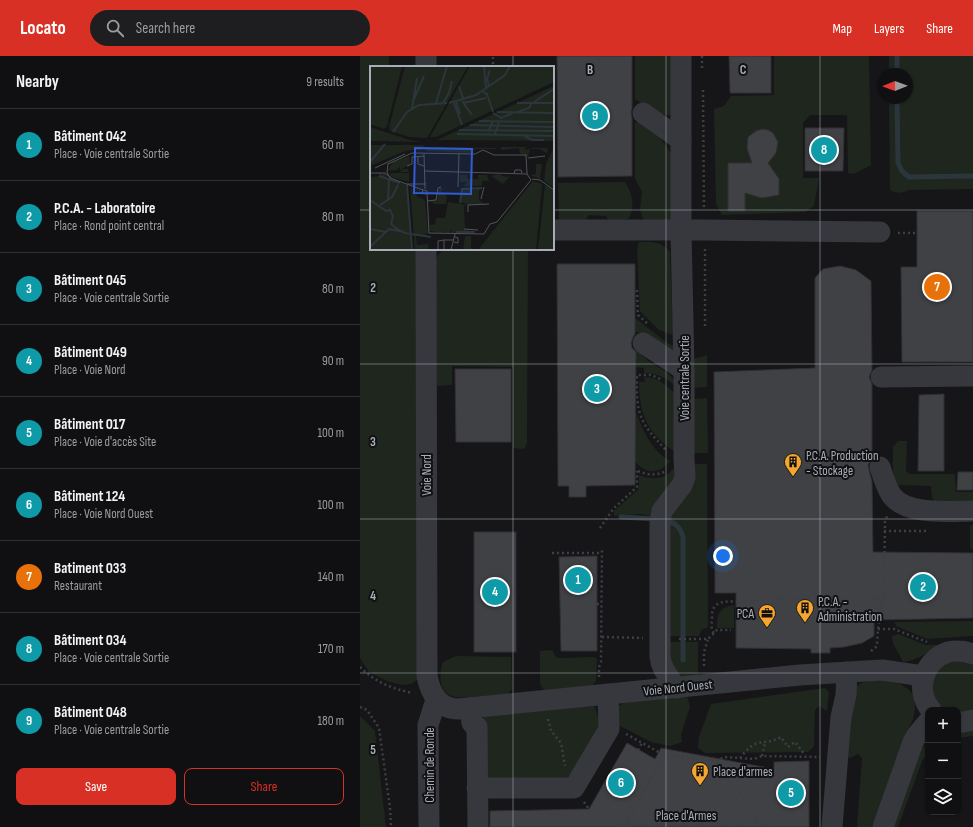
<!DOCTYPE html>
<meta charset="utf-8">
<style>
:root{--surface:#101012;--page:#1e1e20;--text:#f1f3f6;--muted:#9c9d9f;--line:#303032;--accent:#d93025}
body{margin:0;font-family:"Sofia Sans Condensed",sans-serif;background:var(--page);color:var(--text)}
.controls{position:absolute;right:12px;bottom:12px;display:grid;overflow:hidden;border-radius:8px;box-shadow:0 1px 3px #0004}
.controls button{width:36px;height:36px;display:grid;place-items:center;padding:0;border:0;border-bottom:1px solid var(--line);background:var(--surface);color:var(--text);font:20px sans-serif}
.compass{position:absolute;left:517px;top:12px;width:36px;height:36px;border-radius:50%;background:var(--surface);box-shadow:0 1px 3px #0004;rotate:269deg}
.you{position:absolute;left:363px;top:500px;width:14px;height:14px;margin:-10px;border:3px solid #fff;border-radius:50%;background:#1a73e8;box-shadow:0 0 0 6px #1a73e833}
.badge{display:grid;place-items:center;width:26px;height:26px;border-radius:50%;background:var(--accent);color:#fff;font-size:13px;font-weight:700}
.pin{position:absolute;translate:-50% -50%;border:2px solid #fff;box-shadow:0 1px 4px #0006}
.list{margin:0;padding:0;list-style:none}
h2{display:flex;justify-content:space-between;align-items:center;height:52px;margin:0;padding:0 16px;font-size:17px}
h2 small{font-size:13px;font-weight:400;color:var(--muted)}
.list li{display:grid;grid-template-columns:26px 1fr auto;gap:12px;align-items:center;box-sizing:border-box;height:72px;padding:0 16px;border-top:1px solid var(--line)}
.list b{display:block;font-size:15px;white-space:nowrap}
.list p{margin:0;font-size:13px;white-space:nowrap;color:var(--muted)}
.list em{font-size:13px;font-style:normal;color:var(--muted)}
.actions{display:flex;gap:8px;padding:12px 16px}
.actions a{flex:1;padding:9px 0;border:1px solid var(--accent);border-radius:8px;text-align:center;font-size:14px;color:var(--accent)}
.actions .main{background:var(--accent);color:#fff}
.icon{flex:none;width:22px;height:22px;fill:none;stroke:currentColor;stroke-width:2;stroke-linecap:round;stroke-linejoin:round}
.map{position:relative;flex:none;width:613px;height:771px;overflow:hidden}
header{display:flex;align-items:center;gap:24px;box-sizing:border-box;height:56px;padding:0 20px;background:var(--accent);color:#fff}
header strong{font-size:19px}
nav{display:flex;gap:22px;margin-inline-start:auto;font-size:14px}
.search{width:280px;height:36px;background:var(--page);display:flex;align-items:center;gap:10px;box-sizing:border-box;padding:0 14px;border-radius:22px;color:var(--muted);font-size:15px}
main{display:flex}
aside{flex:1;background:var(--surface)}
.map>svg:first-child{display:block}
</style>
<header>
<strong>Locato</strong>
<div class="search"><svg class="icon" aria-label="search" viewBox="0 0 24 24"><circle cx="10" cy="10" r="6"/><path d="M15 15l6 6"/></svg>Search here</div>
<nav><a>Map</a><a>Layers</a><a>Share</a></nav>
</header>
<main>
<aside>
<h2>Nearby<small>9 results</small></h2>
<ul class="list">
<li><span class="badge" style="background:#0f9aa8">1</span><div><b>Bâtiment 042</b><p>Place · Voie centrale Sortie</p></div><em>60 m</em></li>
<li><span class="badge" style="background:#0f9aa8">2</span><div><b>P.C.A. - Laboratoire</b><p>Place · Rond point central</p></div><em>80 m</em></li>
<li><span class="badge" style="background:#0f9aa8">3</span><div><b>Bâtiment 045</b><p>Place · Voie centrale Sortie</p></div><em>80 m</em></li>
<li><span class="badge" style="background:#0f9aa8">4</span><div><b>Bâtiment 049</b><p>Place · Voie Nord</p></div><em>90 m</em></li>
<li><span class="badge" style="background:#0f9aa8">5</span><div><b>Bâtiment 017</b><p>Place · Voie d'accès Site</p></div><em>100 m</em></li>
<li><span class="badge" style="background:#0f9aa8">6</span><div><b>Bâtiment 124</b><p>Place · Voie Nord Ouest</p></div><em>100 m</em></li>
<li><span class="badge" style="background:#e8710a">7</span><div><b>Batiment 033</b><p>Restaurant</p></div><em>140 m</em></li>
<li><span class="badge" style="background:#0f9aa8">8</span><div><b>Bâtiment 034</b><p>Place · Voie centrale Sortie</p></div><em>170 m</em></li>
<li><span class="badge" style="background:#0f9aa8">9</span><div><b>Bâtiment 048</b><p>Place · Voie centrale Sortie</p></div><em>180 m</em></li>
</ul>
<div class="actions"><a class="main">Save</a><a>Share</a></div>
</aside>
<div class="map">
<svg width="613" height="771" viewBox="0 0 613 771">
<rect width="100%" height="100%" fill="#161618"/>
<g fill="#1e261e">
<polygon points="0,0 29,0 29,9 58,9 58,11 11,11 11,193 57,193 58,623 51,628 42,629 27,625 9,616 0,602"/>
<path d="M 275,0 L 315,0 L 313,59 C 300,61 285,50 275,43 Z"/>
<polygon points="414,0 509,0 511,109 494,118 488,117 487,59 450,59 443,67 443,122 459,122 454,150 445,156 362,159 356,148 354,53 364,50 371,40 414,39"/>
<path d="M 529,0 L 613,0 L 613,133 L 549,134 C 542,137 537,138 530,134 L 529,42 L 547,42 L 547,18 L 529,18 Z"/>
<polygon points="281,64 298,79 311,97 312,162 307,166 284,166 280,153 282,136 275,122 275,67"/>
<path d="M 265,126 C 272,136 276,152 268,163 L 249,165 L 246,160 L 229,159 L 225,165 L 199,166 L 198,127 Z"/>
<path d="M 279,186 C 293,186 301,185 310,196 L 313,279 L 299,274 L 280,255 L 277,194 Z"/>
<polygon points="84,193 168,193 167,387 165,392 162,393 153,392 153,311 92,310 92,329 77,330 74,300 74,208 78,199"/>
<polygon points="275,262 306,286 311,289 317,290 315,296 275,275"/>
<path d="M 276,292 C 280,297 284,302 290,306 C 302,314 312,316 317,331 C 305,321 300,318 284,317 L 284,312 L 276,311 Z"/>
<polygon points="347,299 347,331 333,332 333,303"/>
<path d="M 284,321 C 298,321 307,330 317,339 L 317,397 C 289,379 279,360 279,326 L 285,326 Z"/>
<polygon points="347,342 348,397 333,397 334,343"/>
<path d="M 276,356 C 283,375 292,395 310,405 C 300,418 286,419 275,405 Z"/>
<polygon points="538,385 547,385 546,416 551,418 595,418 596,436 613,436 613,447 575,446 572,441 571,430 536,429 533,427 533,391"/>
<path d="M 317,408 L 316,421 L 292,460 L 280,458 L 254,460 L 254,455 L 279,433 L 279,419 C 287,423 301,424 308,418 C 311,416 314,411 317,408 Z"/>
<polygon points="333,408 347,408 348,571 341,574 339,580 308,580 307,468"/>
<polygon points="610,469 613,469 613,494 610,493"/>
<path d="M 374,549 L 374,572 L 357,572 C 357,558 359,551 374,549 Z"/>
<polygon points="613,565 613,580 567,583 536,570 534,566"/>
<path d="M 538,578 L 566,589 L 578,589 C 567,598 557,604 543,606 L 533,587 L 532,580 Z"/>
<polygon points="308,586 338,586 338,619 320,621 311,611"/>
<polygon points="192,594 196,601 200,602 234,601 237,603 236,625 232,630 185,634 182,632 180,628 180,595"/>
<path d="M 96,600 L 151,601 L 152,633 L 148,638 C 136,639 124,640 111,641 C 106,641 100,642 96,641 C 79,639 78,618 83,606 Z"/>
<polygon points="586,604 613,606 613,656 598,660 598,654 579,654 568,625"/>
<path d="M 523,624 L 540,628 L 548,633 L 554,640 L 555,652 L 553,663 L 544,682 L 512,771 L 497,771 L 502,702 L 498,698 L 490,702 L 488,700 L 493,634 C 501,623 511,625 523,624 Z"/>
<polygon points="465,632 469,636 467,655 459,650 455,654 454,690 448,696 345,697 338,692 339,681 351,648"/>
<polygon points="322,640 328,642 330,651 321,678 322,686 310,690 291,686 258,669 258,650 264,647"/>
<path d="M 234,650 C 238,657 235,660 243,665 L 212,717 L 205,723 L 129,723 L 123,715 L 123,661 L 125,659 Z"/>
<polygon points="0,660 15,675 26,771 0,771"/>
<polygon points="613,672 613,680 598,682 598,675"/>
<polygon points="568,686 568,696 562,705 538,771 532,771 561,693"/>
</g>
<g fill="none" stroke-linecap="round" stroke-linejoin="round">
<g stroke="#2b363c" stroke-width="5">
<polyline points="537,0 537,18"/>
<polyline points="537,42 538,107 542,115 549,121 613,120"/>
<polyline points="261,461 296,463"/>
<path d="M 304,464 C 314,466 320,470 323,481 L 323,604"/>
</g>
</g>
<g fill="#404145" stroke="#303034">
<polygon points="197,0 272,0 272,52 271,56 272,62 272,120 198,121"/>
<polygon points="369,0 411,0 411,37 370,37"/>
<polygon points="445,72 484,72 483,115 445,115"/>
<polygon points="402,73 408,74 413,77 418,86 416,97 408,107 419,123 419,139 402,142 385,137 385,155 368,155 368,107 392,107 387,92 388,81 396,75"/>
<polygon points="557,155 613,155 613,306 542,306 541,211 557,211"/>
<polygon points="197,208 275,208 275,278 273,281 271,287 272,292 276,296 275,429 226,430 226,441 209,441 209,430 198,430"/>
<polygon points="480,210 496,214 511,225 512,314 509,321 512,328 512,402 508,409 509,414 512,426 513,496 613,497 613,562 514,564 514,580 502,587 484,591 470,592 470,597 451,597 451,593 376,592 376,537 355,537 354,316 455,312 455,222 463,213"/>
<polygon points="95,313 151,313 151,386 96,386"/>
<polygon points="584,338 584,415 558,415 559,339"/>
<polygon points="598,416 613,416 613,434 597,434"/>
<rect x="114" y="476" width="42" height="120"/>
<polygon points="237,500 237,595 201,595 199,501"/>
<polygon points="267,687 295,703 301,692 414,713 414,706 449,705 449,771 130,771 130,755 229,753"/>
</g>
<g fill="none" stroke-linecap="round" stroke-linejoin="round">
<g stroke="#3d3f44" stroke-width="2.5" stroke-dasharray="2 3" stroke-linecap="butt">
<polyline points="342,0 342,15"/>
<polyline points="133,1 133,11"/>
<polyline points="343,34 344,153"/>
<polyline points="538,177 557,177"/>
<polyline points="345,193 345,270"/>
<polyline points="277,234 278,259 289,269"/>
<path d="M 300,323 L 291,319 L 277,319 C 276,358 279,366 306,394"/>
<path d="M 278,415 C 287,419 296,420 306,415"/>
<polyline points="240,472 254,452 277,431 277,415"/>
<polyline points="524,475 567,475"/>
<polyline points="192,497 242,497"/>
<polyline points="524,527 525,466 527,460"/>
<polyline points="512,542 523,544"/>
<polyline points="470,543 501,541 507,542"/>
<polyline points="392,546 424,542 451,543"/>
<polyline points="237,548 242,548"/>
<polyline points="518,573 534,573 567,586"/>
<path d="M 354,577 C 350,573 352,567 352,561 C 351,541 372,546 387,546"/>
<polyline points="242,581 283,582"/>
<polyline points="319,583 348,583 357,574 371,574"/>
<polyline points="511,595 516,591 517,588 518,573 524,534"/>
<polyline points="344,610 344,596 348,583"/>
<path d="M 0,611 C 15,626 32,633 53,637"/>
<polyline points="239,621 239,611 241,606 242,492"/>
<polyline points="0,651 7,654 19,672 30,752 31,771"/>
<polyline points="188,663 191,675 201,687 205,710"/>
<polyline points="266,678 304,699"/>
<polyline points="278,694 282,687"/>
<polyline points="402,700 405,687"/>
<path d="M 380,702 C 384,697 389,691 395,688 C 404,685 410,687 421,681 L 428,691 L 435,686 L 445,699"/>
<polyline points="356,705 365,701 394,703 402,700 460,701"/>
<polyline points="224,746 229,753"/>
<path d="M 256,770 C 308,766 362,770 414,768"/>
<polyline points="267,771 266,769 304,699 356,705 358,713 396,755 396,771"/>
</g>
<g stroke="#37383d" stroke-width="21">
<polyline points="66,11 66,0"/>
<polyline points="283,57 321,84"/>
<polyline points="193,174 345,174 520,176"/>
<path d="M 66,193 L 67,620 C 70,636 79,653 98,653 L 440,619 L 522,614 L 563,620"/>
<polyline points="283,287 324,314"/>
<polyline points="521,321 613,320"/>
<path d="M 520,411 C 523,421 526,431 532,440 C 548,460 590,455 613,455"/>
<path d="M 316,632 C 310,622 301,613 300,601 L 300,466 L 302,455 L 322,429 L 325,421 L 324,403 L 324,314 L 321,174 L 321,0"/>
<polyline points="110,652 112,667 117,671 118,771"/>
<path d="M 571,654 C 554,634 564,604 588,596 C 597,594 605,595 613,598"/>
<polyline points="598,667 613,664"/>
<polyline points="117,732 214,732 249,673 248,638"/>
<polyline points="69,771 68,669 76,644"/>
<polyline points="472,771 481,661 486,639 487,616"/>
<polyline points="523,771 553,686 557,679 568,666"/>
</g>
</g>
<path fill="none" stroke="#a7aeb8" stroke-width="1" stroke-opacity="0.55" d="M 153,0 L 153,11M 306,0 L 306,771M 460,0 L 460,771M 0,154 L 11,154M 193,154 L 613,154M 153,193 L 153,771M 0,308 L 613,308M 0,463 L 613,463M 0,617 L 613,617"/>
<defs>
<symbol id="building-pin" viewBox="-11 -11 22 30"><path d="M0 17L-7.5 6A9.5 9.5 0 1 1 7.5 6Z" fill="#f6a62f" stroke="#111113"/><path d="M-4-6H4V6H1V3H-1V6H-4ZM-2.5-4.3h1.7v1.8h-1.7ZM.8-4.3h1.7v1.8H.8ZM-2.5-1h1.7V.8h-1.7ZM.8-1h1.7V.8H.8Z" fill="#111"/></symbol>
<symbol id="office-pin" viewBox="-11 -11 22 30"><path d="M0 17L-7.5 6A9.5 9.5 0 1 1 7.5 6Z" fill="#f6a62f" stroke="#111113"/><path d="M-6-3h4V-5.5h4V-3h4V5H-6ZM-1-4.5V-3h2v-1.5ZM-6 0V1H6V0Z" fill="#111"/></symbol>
</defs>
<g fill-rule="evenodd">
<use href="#building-pin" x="423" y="396" width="20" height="27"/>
<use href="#building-pin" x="435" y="542" width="20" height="27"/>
<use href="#office-pin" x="397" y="547" width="20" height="27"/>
<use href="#building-pin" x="330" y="705" width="20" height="27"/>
</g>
<g text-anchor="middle" stroke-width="4" stroke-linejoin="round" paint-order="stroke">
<g font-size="13" fill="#a7aeb8" stroke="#111113">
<text transform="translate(324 322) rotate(-90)" y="5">Voie centrale Sortie</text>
<text transform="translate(66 419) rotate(-90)" y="5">Voie Nord</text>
<text transform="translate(318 631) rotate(-6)" y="5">Voie Nord Ouest</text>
<text transform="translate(69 709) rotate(-90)" y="5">Chemin de Ronde</text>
<text x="326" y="764">Place d'Armes</text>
</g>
<g font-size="13" fill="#a7aeb8" stroke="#111113" text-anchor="start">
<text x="446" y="404">P.C.A. Production<tspan x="446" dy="15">- Stockage</tspan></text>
<text x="458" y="550">P.C.A. -<tspan x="458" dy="15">Administration</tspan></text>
<text x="394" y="562" text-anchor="end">PCA</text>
<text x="353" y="720">Place d'armes</text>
</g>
</g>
<g transform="translate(10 10)">
<rect width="184" height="184" fill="#161618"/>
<path d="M 0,0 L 32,0 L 17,60 L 14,63 L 0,58 ZM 35,0 L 98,0 L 57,72 L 39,71 L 20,65 L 19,61 ZM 100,0 L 184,0 L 184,16 L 66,71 L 60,71 ZM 184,20 L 184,75 L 67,74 L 147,37 ZM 0,61 L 40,74 L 53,76 L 0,75 ZM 0,79 L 54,79 L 52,83 L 35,85 L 0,100 ZM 69,81 L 126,82 L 127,83 L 105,83 L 101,87 L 55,85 L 58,82 ZM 130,81 L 156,81 L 154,84 L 163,82 L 176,82 L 178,84 L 177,87 L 169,83 L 160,83 L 158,91 L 150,87 L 149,82 L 132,84 ZM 184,81 L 184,122 L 174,115 L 176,98 ZM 39,90 L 40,98 L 32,103 L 38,103 L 39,106 L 30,106 L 32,103 L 30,104 L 29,100 L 27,104 L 17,105 L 23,96 ZM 166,98 L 172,98 L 170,113 L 160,109 L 166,108 ZM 9,107 L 16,108 L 18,112 L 10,110 L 37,119 L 41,184 L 0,184 L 0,111 L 9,110 ZM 21,107 L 39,107 L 39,116 L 20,111 ZM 128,108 L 136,111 L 140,110 L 133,118 L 121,110 ZM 90,109 L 97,109 L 98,113 L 108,113 L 108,109 L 117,109 L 119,115 L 112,115 L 112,120 L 93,120 L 97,116 L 90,116 ZM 163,115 L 172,118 L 166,184 L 108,184 ZM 175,119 L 184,124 L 184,184 L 168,184 ZM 40,121 L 48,131 L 55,134 L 58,168 L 46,170 L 47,179 L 58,178 L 59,184 L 45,184 ZM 70,121 L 73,123 L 69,128 L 75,128 L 77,131 L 76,138 L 66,138 L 60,136 L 67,134 ZM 91,122 L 112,122 L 109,125 L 109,134 L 114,138 L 98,139 L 91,136 ZM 78,136 L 97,139 L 94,140 L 95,163 L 93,163 L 106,166 L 81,167 L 82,163 L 79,167 L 73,166 L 73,163 L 72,167 L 60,165 L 59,149 L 60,159 L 65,158 L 66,152 L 75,152 ZM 95,170 L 101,170 L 101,182 L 104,184 L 93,184 Z" fill="#1e261e"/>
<path fill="none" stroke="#2b363c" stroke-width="2" d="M 114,0 L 116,23M 89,20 L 93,32M 119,20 L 117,13 L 120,4M 113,26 L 117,28 L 123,46M 44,33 L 54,10M 86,35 L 90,48M 92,35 L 102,49M 164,36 L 184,23M 66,37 L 77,0M 73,37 L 79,27 L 82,15M 79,37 L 106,29 L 135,9 L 140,0M 84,37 L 92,59M 93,37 L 116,32M 147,37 L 184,37M 42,43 L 47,12M 127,46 L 184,47M 147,46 L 159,42 L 161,38M 123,47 L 131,52 L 143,47M 109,55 L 184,56M 100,59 L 184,61M 89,64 L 184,65M 23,66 L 37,46 L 49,39 L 77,37M 118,66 L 123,55M 87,68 L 184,70M 125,68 L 129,56M 154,70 L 163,74 L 174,74M 0,96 L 15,78M 9,110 L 30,117M 37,119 L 42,184M 18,133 L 19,114M 0,134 L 16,145 L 20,144 L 23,150 L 21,158 L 27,163 L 35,167 L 61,171M 90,137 L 92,123 L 112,122M 10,139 L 22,131 L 28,119M 0,163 L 16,166M 86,166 L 105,166M 0,181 L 19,163 L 34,166"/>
<path fill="none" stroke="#505358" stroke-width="1" d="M 54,88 L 55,123M 48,91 L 48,98 L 54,100M 158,92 L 175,90M 37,100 L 42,98 L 42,91 L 54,90M 5,102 L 35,88M 55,105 L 157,108M 17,106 L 18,98 L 42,87 L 105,88 L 113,84 L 124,89 L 156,89 L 157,108M 17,106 L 20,112 L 53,124M 0,107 L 15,107 L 21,112M 144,108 L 145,104 L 151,104 L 152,107M 162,113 L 170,114 L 184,124M 37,118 L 56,118M 88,121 L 89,87M 56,128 L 52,127 L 53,124 L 57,125 L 59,167 L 114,168 L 120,158 L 127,156 L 161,114 L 157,108M 111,133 L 114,121M 57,135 L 66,134 L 68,122 L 71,121M 98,146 L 98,139 L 119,138M 94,163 L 108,164M 84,176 L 88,177 L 88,172 L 85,171M 68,184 L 68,175 L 74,174M 74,184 L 74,174 L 84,174M 81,184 L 85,168"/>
<path fill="#325cd3" fill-opacity="0.15" stroke="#325cd3" stroke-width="2" d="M 45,82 L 102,83 L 101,128 L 44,127 Z"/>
<rect width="184" height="184" fill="none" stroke="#a7aeb8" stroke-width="2"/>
</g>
<g font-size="13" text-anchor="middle" font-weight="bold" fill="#a7aeb8" stroke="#111113" stroke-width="4" stroke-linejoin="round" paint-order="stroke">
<text x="230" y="18">B</text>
<text x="383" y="18">C</text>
<text x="13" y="236">2</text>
<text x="13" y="390">3</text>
<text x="13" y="544">4</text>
<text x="13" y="698">5</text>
</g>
</svg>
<div class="controls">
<button>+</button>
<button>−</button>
<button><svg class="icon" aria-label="layers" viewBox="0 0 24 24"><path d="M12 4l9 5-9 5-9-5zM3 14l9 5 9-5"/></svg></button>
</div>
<svg class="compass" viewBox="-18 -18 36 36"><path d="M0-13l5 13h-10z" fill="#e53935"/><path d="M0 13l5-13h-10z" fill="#9c9d9f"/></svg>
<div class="you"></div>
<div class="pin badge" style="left:218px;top:524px;background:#0f9aa8">1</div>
<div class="pin badge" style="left:563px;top:531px;background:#0f9aa8">2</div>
<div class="pin badge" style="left:237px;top:333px;background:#0f9aa8">3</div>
<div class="pin badge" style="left:135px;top:536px;background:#0f9aa8">4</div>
<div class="pin badge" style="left:431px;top:737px;background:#0f9aa8">5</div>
<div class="pin badge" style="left:261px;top:727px;background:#0f9aa8">6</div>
<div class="pin badge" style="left:577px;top:231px;background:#e8710a">7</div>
<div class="pin badge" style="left:464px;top:94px;background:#0f9aa8">8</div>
<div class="pin badge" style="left:235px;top:60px;background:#0f9aa8">9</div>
</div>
</main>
